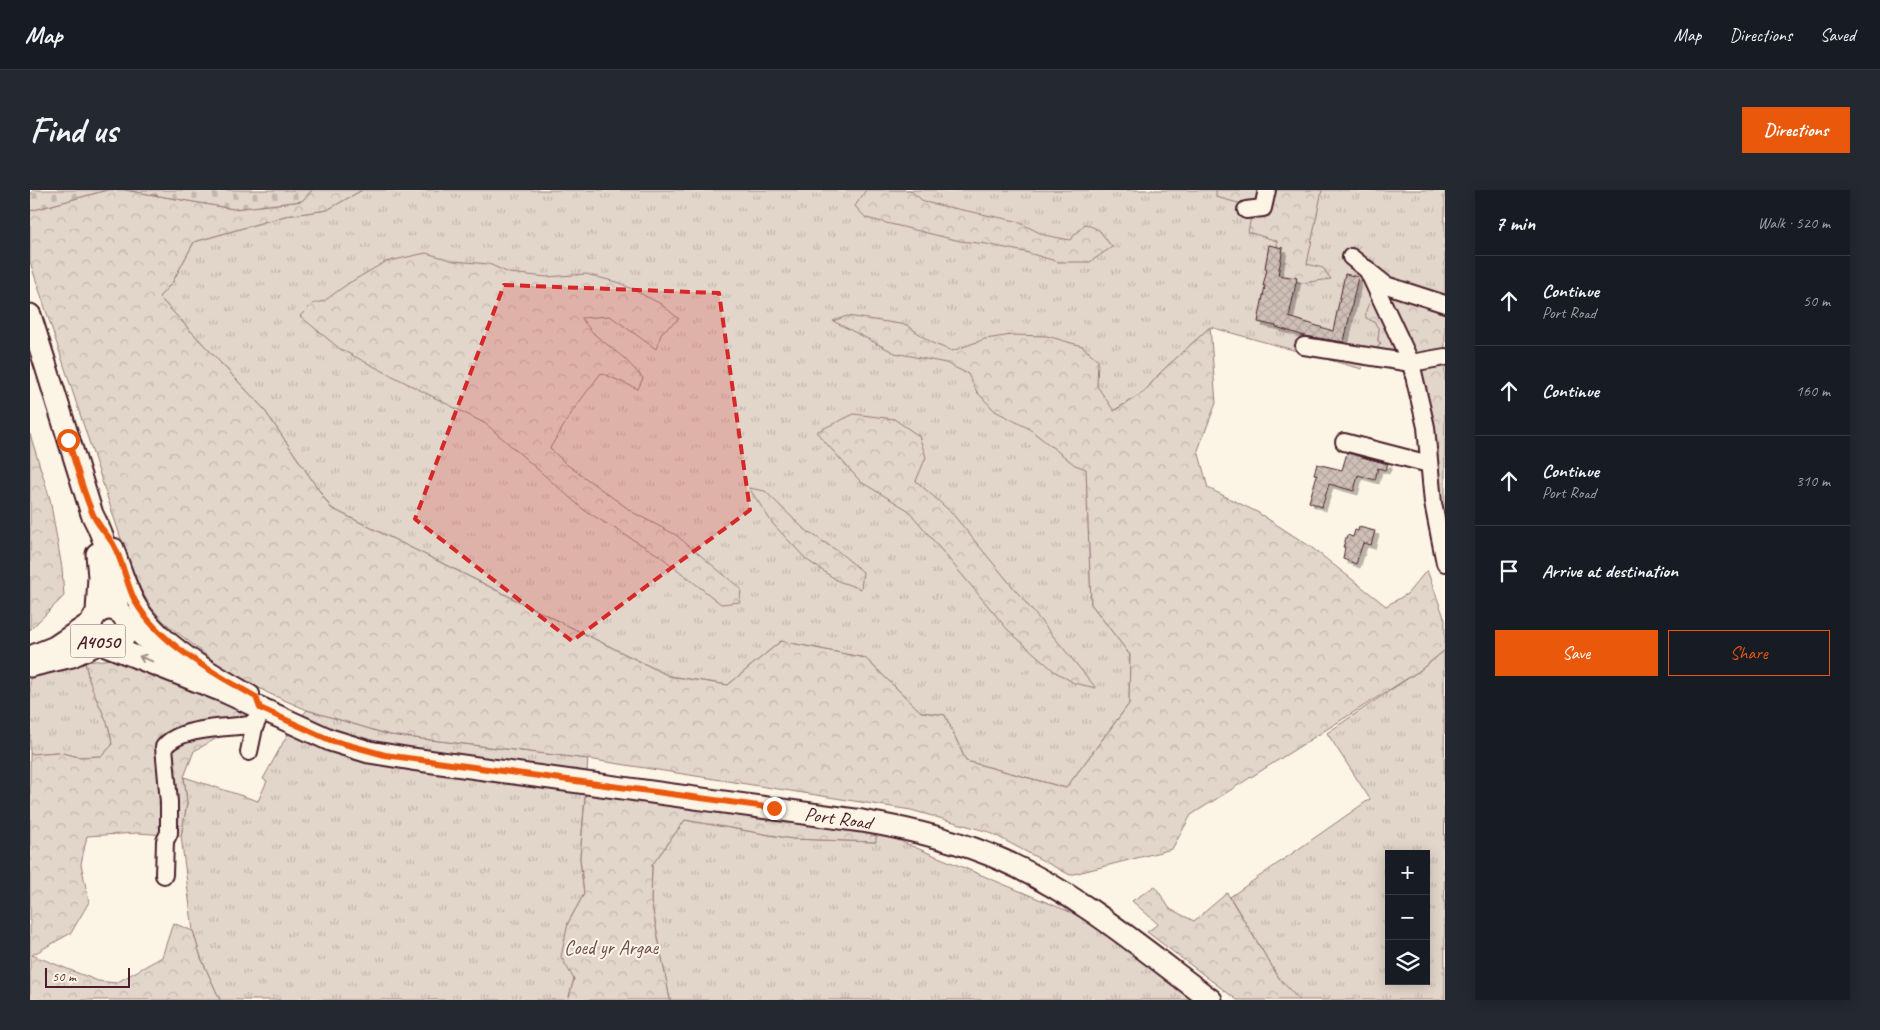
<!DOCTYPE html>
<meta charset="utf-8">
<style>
:root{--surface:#171b24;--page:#242831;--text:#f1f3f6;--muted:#9ea1a6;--line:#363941;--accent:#ea580c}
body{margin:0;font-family:Caveat,sans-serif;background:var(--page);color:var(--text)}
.controls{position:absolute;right:15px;bottom:15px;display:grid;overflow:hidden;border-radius:0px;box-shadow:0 2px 12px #0003}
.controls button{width:45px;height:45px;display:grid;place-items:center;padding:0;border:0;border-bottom:1px solid var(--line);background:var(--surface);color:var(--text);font:25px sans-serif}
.scale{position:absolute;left:15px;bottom:12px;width:85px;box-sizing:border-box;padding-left:5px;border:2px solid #4a1f2b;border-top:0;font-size:14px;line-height:18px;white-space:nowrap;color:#4a1f2b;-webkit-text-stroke:4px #fcf5e5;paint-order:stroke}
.stop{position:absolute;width:15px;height:15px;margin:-11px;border:4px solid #ea580c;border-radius:50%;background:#fff}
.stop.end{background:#ea580c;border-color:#fff;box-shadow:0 1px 5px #0008}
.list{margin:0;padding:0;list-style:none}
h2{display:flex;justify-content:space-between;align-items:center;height:65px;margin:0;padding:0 20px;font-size:21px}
h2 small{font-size:16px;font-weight:400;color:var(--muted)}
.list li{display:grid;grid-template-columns:32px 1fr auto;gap:15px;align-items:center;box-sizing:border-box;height:90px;padding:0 20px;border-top:1px solid var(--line)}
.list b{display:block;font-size:19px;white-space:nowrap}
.list p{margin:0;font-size:16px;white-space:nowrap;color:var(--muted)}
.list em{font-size:16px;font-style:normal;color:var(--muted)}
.actions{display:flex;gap:10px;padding:15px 20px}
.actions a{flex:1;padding:11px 0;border:1px solid var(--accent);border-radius:0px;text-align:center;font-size:18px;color:var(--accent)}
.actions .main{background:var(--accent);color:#fff}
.icon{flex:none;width:28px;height:28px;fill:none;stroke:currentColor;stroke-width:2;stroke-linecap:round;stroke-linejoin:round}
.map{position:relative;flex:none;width:1415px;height:810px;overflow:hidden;border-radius:0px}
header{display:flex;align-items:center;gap:30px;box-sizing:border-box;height:70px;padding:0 25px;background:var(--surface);border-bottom:1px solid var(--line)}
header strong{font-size:24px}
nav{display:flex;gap:28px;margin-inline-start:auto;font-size:18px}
.intro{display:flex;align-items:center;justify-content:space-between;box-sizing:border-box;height:120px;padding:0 30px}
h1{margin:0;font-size:35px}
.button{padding:12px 22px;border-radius:0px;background:var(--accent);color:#fff;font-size:18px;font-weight:700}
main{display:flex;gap:30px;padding:0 30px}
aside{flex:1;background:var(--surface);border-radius:0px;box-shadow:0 2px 12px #0003}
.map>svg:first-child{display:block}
</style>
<header>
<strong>Map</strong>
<nav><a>Map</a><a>Directions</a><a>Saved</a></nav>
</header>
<div class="intro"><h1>Find us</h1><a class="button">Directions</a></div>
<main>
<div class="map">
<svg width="1415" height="810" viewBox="0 0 1415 810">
<defs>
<pattern id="grass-tufts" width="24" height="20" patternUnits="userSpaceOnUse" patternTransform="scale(1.25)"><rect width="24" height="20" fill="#e2d5ca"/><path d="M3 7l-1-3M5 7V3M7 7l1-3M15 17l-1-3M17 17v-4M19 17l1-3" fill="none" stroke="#c3b6ae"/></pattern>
<pattern id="forest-crowns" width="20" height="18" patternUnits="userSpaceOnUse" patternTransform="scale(1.25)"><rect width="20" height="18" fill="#e2d5ca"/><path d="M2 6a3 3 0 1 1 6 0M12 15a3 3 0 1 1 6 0" fill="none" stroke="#c3b6ae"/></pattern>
<pattern id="cemetery-stones" width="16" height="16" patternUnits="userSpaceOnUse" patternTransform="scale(1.25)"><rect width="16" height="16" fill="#e2d5ca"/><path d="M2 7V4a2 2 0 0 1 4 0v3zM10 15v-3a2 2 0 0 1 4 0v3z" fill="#c3b6ae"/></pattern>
<pattern id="building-cross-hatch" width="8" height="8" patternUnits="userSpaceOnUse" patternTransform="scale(1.25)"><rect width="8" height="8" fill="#cfc0b7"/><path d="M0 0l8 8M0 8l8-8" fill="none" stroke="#b3a59e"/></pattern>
<filter id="shadow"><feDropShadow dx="4" dy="4" stdDeviation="0" flood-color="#0004"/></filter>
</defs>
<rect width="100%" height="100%" fill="#fcf5e5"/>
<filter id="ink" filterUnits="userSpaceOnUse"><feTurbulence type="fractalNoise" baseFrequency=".02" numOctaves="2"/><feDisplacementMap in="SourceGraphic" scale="10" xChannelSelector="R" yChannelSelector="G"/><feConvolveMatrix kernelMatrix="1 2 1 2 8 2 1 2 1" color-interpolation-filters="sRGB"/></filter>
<g filter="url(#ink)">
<g fill="url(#grass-tufts)" stroke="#967a7a" fill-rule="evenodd">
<polygon points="332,0 1415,0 1415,106 1344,132 1349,139 1348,151 1351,153 1344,163 1328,156 1334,169 1332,179 1180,137 1131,182 1114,202 1083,221 1056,268 1061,414 1100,465 1099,514 1036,598 936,571 915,525 891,522 835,468 751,451 698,495 639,486 301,318 233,218 129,107 142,93 164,52 255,26 297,20"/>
<path d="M 1414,461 L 1415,810 L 1269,810 L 1249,788 L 1200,707 L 1340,609 L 1297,543 L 1389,481 ZM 1359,664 L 1396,664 L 1396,791 L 1359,791 Z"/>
<path d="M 55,472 C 57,480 58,488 61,495 C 68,517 80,530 82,555 L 72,566 L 49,567 L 28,562 L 0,564 L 0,480 Z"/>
<polygon points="277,520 360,545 558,569 550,668 554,704 538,733 544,789 538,810 190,810 171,768 163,741 151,646 157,613 154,587 228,611 237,591 233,589 260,540"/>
<polygon points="655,630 763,649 845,652 846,641 1059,730 1163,810 640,810 621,711 622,675"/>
</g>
<g fill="url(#forest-crowns)" stroke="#967a7a">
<polygon points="77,0 95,0 204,19 272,11 282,0 332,0 297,20 255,26 164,52 142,93 129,107 233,218 301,318 639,486 698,495 751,451 835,468 891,522 915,525 936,571 1036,598 1099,514 1100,465 1061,414 1056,279 1045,275 998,238 965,221 947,202 938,184 916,173 865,163 803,131 817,126 877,135 902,153 922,161 955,149 982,145 1017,146 1052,156 1068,170 1067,196 1084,221 1114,202 1131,182 1180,137 1186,213 1168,260 1178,298 1227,322 1281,357 1356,416 1377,404 1397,380 1415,430 1415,460 1389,481 1161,625 1142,659 1040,685 959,642 881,620 558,569 360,545 277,520 238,503 190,476 134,432 121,417 111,400 95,361 0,72 0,21"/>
<polygon points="836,0 880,0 894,12 986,31 1014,45 1040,50 1055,34 1069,40 1082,57 1060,72 1029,72 995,62 956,54 930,51 836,28 825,16"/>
<polygon points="1186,0 1292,0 1277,74 1293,78 1301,89 1272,93 1248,87 1247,51 1218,42 1223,17 1186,7"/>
<polygon points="396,63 424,71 459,74 479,83 517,87 556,84 590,93 631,114 649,129 632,142 626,159 580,126 551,128 564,144 594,168 613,188 608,199 571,183 544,219 520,258 536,274 604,323 646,345 711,399 710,412 691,414 630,366 554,320 456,234 310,159 270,126 282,114 294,111 319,93 355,72"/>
<path d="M 1358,90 L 1371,97 L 1377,95 L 1387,97 L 1391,105 L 1401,108 L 1415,106 L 1415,349 L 1403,289 L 1394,216 L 1383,165 L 1377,158 L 1367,155 L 1368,165 C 1349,172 1341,174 1324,161 L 1327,156 L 1344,163 L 1351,153 L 1348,151 L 1349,139 L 1344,132 L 1336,128 C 1333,115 1350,99 1358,90 Z"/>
<polygon points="824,224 864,229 889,246 896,267 886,291 921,322 1066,498 1044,493 1024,481 978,440 878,320 831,292 786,242"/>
<polygon points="0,244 20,309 32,378 34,406 0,440"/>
<polygon points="719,298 735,301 773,338 809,362 833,382 831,399 808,391 777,370 743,334"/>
<path d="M 83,469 L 228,525 L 164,561 L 154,587 L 157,613 L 151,646 L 108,643 L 57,646 L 51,674 L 59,712 L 41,743 L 2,765 L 68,791 L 86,793 L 132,767 L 143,733 L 163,741 L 171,768 L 190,810 L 0,810 L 0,564 L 28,562 L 49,567 L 72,566 L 82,555 C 80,530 68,517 61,495 C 58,488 57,480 55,472 Z"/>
<polygon points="556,597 846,641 846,652 763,649 655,630 622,675 621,711 640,810 538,810 544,789 531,767 538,733 554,704 550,668"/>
<polygon points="1125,696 1140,719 1164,731 1197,703 1249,788 1269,810 1207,810 1117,742 1128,734 1102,711"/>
</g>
<g fill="url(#cemetery-stones)" stroke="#967a7a">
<polygon points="3,0 77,0 0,21 0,6"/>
<polygon points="95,0 282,0 272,11 204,19"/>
</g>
<g fill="url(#building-cross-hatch)" stroke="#4a1f2b" filter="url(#shadow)">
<polygon points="1239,55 1253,58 1248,85 1267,88 1259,127 1303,141 1315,84 1328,87 1314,152 1275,146 1246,137 1246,136 1228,132 1235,96 1233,96 1237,79 1235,78"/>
<polygon points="1317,263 1358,274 1355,280 1348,278 1345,290 1328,285 1324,301 1299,294 1292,317 1279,312 1287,285 1284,284 1287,274 1312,280"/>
<polygon points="1329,337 1345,341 1341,355 1333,353 1326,374 1313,369 1315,357 1313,357 1317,345 1323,347 1325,340 1328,341"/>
</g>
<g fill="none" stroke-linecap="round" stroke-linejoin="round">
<defs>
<g id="minor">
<polyline points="1216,20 1233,18 1237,0"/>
<polyline points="1321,67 1356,95 1415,114"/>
<polyline points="1337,79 1381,173 1396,237 1403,313 1415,373"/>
<polyline points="1274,156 1381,173 1415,167"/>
<polyline points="1314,252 1399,274"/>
<path d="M 85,357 C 92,377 98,399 109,417 C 132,454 184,483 221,504"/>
<polyline points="219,562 224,538 228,529"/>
<path d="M 134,685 L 135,651 L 139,643 L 139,612 L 134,557 C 149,537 196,538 220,535 L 235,521"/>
</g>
<g id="major">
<path d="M 0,125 L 62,324 C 80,358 83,384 88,421"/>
<polyline points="67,364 69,387 67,422"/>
<circle cx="79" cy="437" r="18"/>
<polyline points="97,432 120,452 154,474"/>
<path id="s1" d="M 76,455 L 193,501 L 300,550 L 339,562 L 382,569 L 832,631 C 880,639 927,650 972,670 C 1049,704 1114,760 1181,810"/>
<polyline points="5,465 25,457 61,433"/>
<polyline points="0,476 42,466 70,453"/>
</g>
</defs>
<use href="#minor" stroke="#4a1f2b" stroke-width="20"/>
<use href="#major" stroke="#4a1f2b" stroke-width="25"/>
<use href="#minor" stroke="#fcf5e5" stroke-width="16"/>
<use href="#major" stroke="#fcf5e5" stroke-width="21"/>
</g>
<defs><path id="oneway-shaft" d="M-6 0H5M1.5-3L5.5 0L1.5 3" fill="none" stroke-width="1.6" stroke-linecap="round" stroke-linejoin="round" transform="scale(1.25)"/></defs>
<use stroke="#a38a88" href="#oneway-shaft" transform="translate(116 469) rotate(-159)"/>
</g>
<g fill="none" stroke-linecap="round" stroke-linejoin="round" filter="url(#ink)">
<path stroke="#ea580c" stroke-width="6" d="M 38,250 C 46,274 52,299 62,322 C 66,334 77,343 83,354 C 93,371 96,393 105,411 C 128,453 185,484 226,507 L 230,518 L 300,550 L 355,565 L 744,618"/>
</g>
<path fill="#d62828" fill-opacity="0.2" stroke="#d62828" stroke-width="4" stroke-dasharray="10 6" stroke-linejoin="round" d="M 474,95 L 689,103 L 720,320 L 542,451 L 385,329 Z"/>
<g text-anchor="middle" stroke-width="4" stroke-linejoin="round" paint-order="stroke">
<rect fill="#fcf5e5" stroke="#7f5f63" stroke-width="1" x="40.5" y="434.5" width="55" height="33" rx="4"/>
<g font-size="19" font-weight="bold" fill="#4a1f2b">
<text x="68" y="458">A4050</text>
</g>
<g font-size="20" fill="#4a1f2b" stroke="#fcf5e5">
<text dy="7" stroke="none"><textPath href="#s1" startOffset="758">Port Road</textPath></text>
</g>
<g font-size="20" fill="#704c53" stroke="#fcf5e5">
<text x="581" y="764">Coed yr Argae</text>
</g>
</g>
</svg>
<div class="controls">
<button>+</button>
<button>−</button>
<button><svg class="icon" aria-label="layers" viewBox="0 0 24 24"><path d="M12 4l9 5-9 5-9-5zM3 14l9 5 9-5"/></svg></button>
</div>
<div class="scale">50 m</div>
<div class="stop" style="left:38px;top:250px"></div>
<div class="stop end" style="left:744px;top:618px"></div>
</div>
<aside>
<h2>7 min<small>Walk · 520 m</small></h2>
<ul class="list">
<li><svg class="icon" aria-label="ahead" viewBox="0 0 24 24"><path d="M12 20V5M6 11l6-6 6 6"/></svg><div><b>Continue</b><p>Port Road</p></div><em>50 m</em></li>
<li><svg class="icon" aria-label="ahead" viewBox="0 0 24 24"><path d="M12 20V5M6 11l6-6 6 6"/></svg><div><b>Continue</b></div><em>160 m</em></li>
<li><svg class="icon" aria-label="ahead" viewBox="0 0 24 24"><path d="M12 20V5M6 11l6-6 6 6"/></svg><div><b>Continue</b><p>Port Road</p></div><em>310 m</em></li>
<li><svg class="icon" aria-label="arrive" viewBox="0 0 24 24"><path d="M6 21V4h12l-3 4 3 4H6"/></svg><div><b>Arrive at destination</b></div></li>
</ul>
<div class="actions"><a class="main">Save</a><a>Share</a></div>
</aside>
</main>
